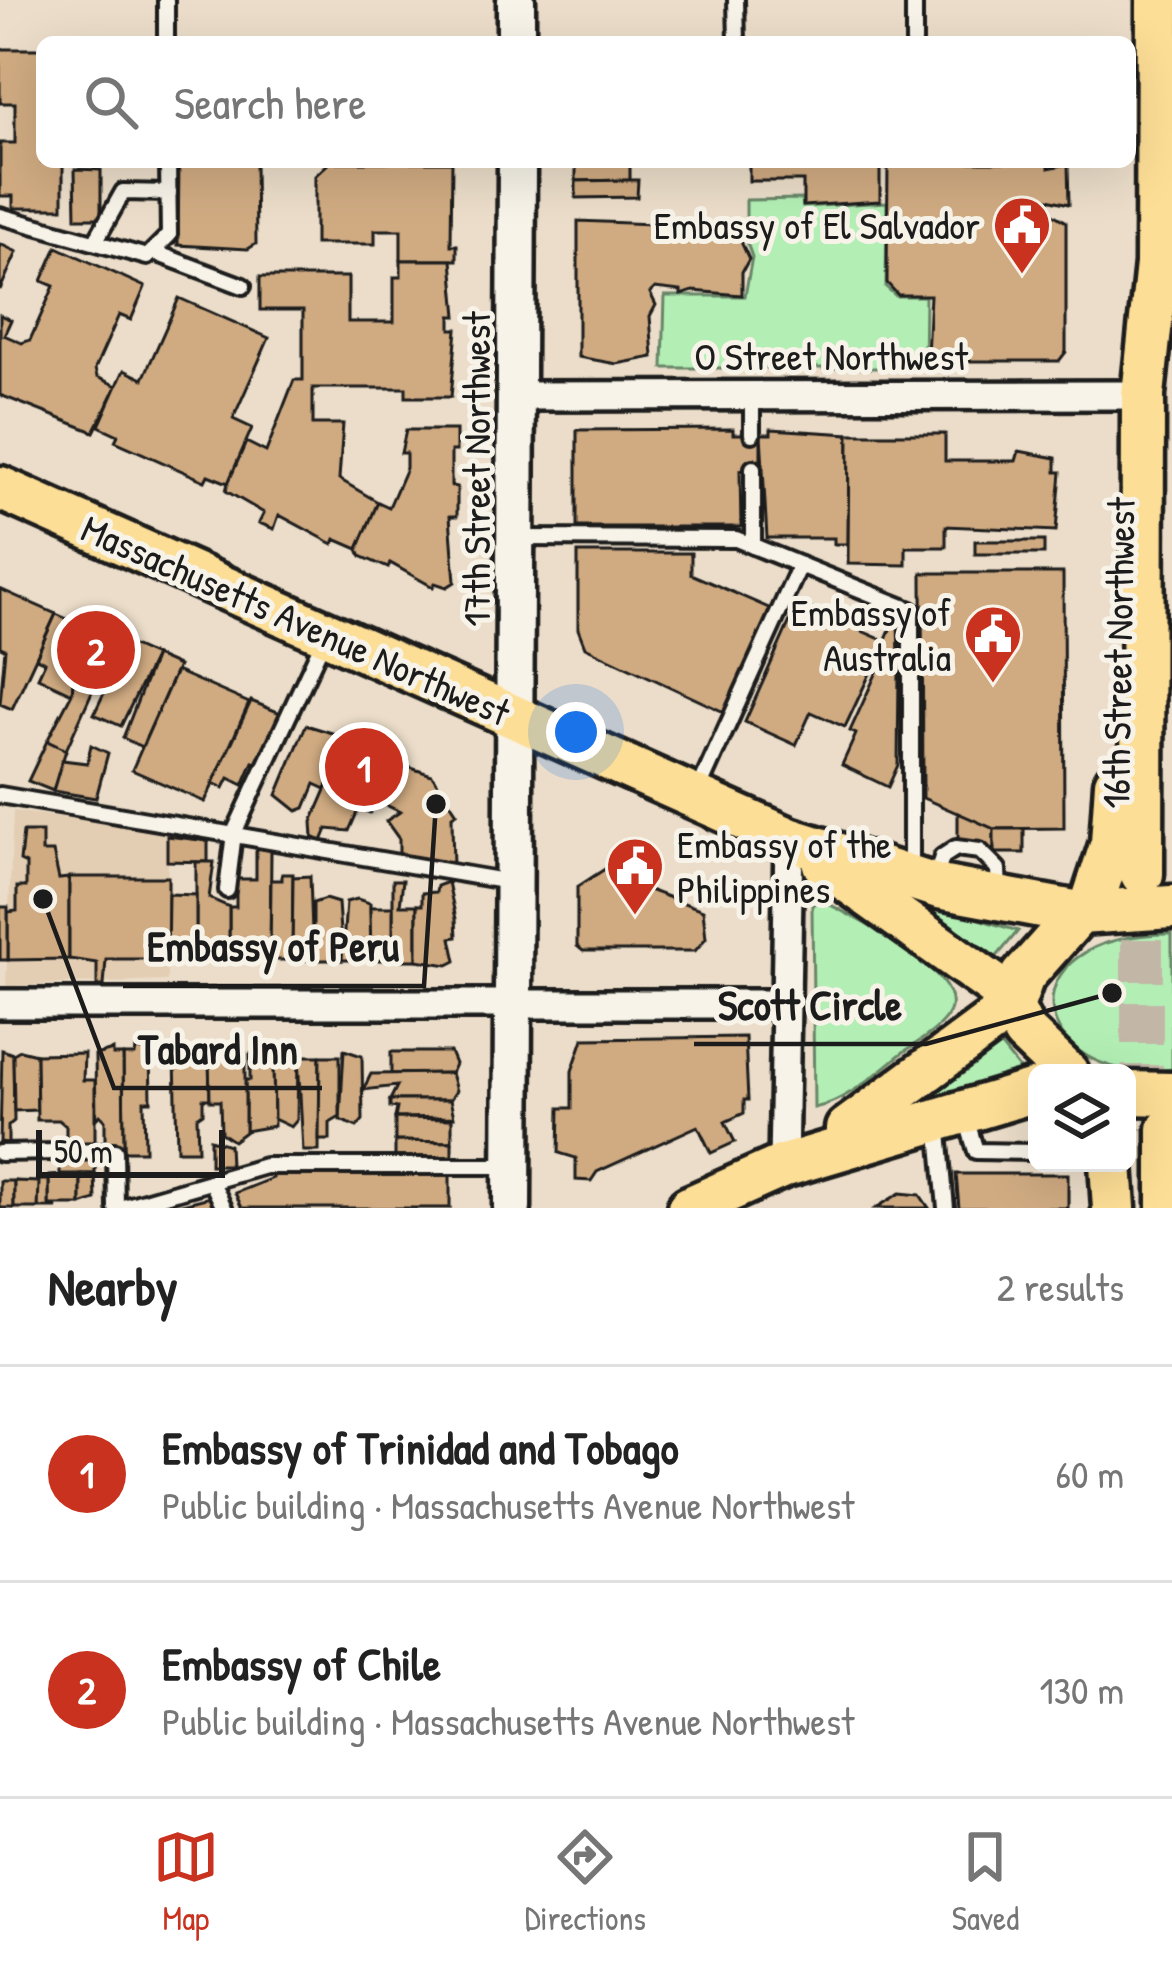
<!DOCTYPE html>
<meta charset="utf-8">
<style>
:root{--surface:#fff;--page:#f6f6f6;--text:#222;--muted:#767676;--line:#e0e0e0;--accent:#c8321e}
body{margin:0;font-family:"Patrick Hand",sans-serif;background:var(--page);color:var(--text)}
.controls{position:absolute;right:36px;bottom:36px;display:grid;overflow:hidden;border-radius:18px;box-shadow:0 12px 48px #0002}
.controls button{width:108px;height:108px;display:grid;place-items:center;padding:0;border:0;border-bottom:3px solid var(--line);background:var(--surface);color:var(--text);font:60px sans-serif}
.scale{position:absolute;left:36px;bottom:30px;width:189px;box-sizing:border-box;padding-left:12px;border:6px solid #1c1c1c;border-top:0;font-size:33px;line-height:42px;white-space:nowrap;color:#1c1c1c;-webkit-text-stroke:9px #f7f3e8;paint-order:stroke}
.you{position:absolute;left:576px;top:732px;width:42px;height:42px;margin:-30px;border:9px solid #fff;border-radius:50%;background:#1a73e8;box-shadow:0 0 0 18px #1a73e833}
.badge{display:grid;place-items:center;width:78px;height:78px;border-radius:50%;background:var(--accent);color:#fff;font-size:39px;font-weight:700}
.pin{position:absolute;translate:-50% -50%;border:6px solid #fff;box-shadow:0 3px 12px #0006}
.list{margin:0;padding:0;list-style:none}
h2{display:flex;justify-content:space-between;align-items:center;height:156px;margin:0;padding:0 48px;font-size:51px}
h2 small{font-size:39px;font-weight:400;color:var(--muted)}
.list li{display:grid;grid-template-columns:78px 1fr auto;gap:36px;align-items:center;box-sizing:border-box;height:216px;padding:0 48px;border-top:3px solid var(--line)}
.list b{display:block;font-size:45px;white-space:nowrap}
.list p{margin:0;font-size:39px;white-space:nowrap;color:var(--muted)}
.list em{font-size:39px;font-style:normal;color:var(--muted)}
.icon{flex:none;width:66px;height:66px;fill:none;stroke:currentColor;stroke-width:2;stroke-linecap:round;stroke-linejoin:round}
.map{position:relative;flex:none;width:1172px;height:1208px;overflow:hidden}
.search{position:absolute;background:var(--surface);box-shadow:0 12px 48px #0002;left:36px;right:36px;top:36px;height:132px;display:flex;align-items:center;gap:30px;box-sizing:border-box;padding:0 42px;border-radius:18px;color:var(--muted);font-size:45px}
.sheet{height:588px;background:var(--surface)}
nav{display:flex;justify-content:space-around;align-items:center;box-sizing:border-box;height:168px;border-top:3px solid var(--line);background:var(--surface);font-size:33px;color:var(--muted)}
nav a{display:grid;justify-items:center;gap:6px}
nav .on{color:var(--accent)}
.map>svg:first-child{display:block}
</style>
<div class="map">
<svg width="1172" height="1208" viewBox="0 0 1172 1208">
<rect width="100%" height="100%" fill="#ebddc9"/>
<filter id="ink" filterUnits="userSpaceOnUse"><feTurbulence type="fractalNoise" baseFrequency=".00833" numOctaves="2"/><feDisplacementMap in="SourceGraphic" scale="24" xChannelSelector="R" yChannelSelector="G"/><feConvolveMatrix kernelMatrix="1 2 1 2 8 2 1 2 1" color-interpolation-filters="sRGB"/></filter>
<g filter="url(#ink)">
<polygon fill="#e3ceb4" points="13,811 168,831 167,981 6,986"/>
<g fill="#b3efb5" stroke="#688668" stroke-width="3">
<polygon points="802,199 803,207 887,202 886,287 896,296 925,296 924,368 663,368 665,296 745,296 752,257 746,240 746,200"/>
<polygon points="910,898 1018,931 994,960"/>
<path d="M 821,900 C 849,915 965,971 950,1011 C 943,1028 916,1043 901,1054 C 876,1074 847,1101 814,1108 L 812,905 Z"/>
<path d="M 1172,934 L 1172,1069 C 1030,1089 995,933 1172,934 Z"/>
<polygon points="996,1040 1028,1080 922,1104"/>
</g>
<g fill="#d0ab82" stroke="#1c1c1c" stroke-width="3">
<polygon points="0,49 42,49 42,162 63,162 63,208 13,208 13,196 0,196 0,143 15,143 15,103 0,103"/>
<polygon points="179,162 255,162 256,244 248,249 178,245"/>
<polygon points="330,162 452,162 451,245 457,245 457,260 401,260 401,230 375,230 375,244 315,244 315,176"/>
<polygon points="749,162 880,162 880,201 803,206 803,181 749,181"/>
<polygon points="888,162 1049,162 1049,168 1068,164 1069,204 1048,199 1048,211 1066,222 1066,352 1059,361 933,361 927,356 930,295 898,295 887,283"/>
<polygon points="576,164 630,164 630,180 576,181"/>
<polygon points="75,169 101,170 101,218 76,218"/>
<polygon points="630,180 638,180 637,197 576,198 576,181"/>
<polygon points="668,217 681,224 742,221 742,244 749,259 742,272 742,295 693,291 681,295 681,291 655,288 650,293 656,305 650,316 653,357 617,364 578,357 578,221 653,224"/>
<polygon points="0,244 17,252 0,290"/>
<polygon points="57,247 145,287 131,320 119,315 95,369 97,377 117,386 94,432 0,395 0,315 11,320 4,335 22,343 30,340 54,286 42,281"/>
<polygon points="401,260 452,260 457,316 451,316 451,329 457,329 451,397 406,397 406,388 313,388 313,424 343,424 339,479 378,502 358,549 335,539 333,544 279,515 274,529 259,523 264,513 226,491 228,483 246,442 266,452 294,380 303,380 303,310 260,310 260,277 348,277 348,322 394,322 394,277 401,277"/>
<polygon points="179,298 269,338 233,419 252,428 228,483 208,475 205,481 115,441 118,435 99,426 124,370 143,379"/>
<polygon points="733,429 733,434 761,434 761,465 740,471 741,527 577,527 577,430"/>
<polygon points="771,429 849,434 848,544 834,544 834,538 767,538 761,434 771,434"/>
<polygon points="406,430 456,430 456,451 451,451 451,486 457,487 457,516 450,516 455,582 447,587 435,583 433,587 390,563 388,568 361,556 358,549 378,502 389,507 406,468 406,453 401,453"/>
<polygon points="849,434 945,434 945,461 1016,461 1019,451 1056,458 1056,472 1061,472 1056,531 946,526 946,547 906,547 906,565 848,564"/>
<rect x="975" y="541" width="69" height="13"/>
<polygon points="578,553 691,553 691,574 771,609 724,712 585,647 578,629"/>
<polygon points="922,573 1063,573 1064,828 994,829 923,798"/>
<polygon points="0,589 56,614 12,709 0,704 5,649 0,647"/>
<polygon points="798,603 885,641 894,620 898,622 899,659 880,652 845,727 811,712 796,745 745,722"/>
<polygon points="56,614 90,629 75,663 72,693 38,677 45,662 36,658"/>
<polygon points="90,629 115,640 66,750 47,741 72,693 75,663"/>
<polygon points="115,638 155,656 121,726 94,714 106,689 96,684"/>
<polygon points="155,656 178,666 142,747 123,738"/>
<polygon points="881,663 899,671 898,765 888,787 842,765 856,734 850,731"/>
<polygon points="176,671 249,703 205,802 132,770"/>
<polygon points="251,701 283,714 261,765 253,762 243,785 229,778 224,788 213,783"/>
<polygon points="306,725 342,736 346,744 326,789 315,784 305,808 297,811 277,795"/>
<polygon points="47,741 66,750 53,791 28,781"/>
<polygon points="346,744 391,765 370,813 359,808 349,831 327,829 322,841 313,837 312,822"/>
<polygon points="91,745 108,753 96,798 53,791 62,760 87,763"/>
<polygon points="393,762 432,775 457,813 452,816 453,870 399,861 399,839 386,821 400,812 376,800"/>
<polygon points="958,813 994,829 994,856 958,856"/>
<rect x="994" y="829" width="30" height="24"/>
<polygon points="23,832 42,832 42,852 53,852 59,879 69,878 69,959 8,960 8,912 17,911 17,887 26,887 26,864 20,861"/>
<polygon points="167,836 208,841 208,862 167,861"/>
<polygon points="256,848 271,850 270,960 229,960 229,907 236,907 236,879 256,879"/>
<polygon points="196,862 214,862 209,898 229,907 229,960 214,964 196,960"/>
<polygon points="608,867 648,885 646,889 703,910 706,938 695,951 583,951 577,946 577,887"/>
<polygon points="282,874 293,874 292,960 270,960 271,880 282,880"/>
<polygon points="310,876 313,960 292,960 293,877"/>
<polygon points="168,877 168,959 106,959 104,986 97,986 97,963 69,959 69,877"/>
<polygon points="393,880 403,880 400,905 417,905 417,960 393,960"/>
<polygon points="448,882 456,919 457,937 451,938 456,961 448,965 417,960 417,905 422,905 422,893 436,892 437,886"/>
<polygon points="168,894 196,895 196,960 167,960"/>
<polygon points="325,899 338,903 342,960 313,960 313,903"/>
<polygon points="357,899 370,903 371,960 342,960 346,902"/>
<rect x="0" y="907" width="8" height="53"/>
<polygon points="370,907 393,907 393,960 371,960"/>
<polygon points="745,1037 748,1100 744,1100 744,1113 725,1122 735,1142 711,1153 698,1126 597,1172 591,1181 576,1180 576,1158 559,1153 560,1108 572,1108 572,1071 583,1039"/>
<polygon points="136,1049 150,1051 151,1101 144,1101 145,1151 124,1151 123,1055 135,1055"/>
<polygon points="196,1049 209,1054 210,1099 203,1099 203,1113 197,1117 198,1150 177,1150 175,1054"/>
<polygon points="2,1050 13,1054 14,1121 8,1126 8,1143 0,1142"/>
<polygon points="20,1050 36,1054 37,1110 14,1111 13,1054"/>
<polygon points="113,1050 113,1055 123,1055 124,1151 105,1151 105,1120 100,1115 96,1119 95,1055"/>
<polygon points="344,1050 362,1056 363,1120 357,1127 340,1120"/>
<polygon points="256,1052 273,1054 274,1126 245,1131 245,1080 250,1080 250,1054"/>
<polygon points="391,1052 450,1052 455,1064 451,1073 391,1074"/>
<polygon points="84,1053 83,1080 95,1080 95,1148 66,1148 66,1126 59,1120 37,1120 36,1054"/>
<polygon points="245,1053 245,1132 233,1141 221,1133 220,1101 210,1101 209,1054"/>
<polygon points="273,1056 298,1056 297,1120 291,1127 274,1119"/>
<polygon points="298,1056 320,1056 319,1151 303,1151"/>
<polygon points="320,1056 340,1056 340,1117 330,1123 330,1140 319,1140"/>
<polygon points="451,1073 456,1091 450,1100 390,1100 397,1086 363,1090 371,1074"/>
<polygon points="390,1100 450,1100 454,1117 395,1118 397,1108 390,1107"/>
<polygon points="395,1118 452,1119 452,1142 395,1141"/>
<polygon points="210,1139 229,1145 230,1165 210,1165"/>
<polygon points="395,1141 452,1142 452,1160 395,1160"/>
<polygon points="95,1160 95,1174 60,1174 60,1161"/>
<polygon points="273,1172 450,1173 450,1208 242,1208 235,1193 273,1178"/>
<polygon points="81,1174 81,1205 49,1205 49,1176"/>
<polygon points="81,1174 95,1174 96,1200 81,1205"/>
<polygon points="956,1174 1068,1174 1068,1208 959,1208"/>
<polygon points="37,1180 49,1180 49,1205 57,1208 38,1208"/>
<rect x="0" y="1181" width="14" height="27"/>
<polygon points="14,1181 39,1182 38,1208 14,1208"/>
<polygon points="900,1193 920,1195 929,1208 876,1208"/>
<polygon points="210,1197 215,1208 167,1208"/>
</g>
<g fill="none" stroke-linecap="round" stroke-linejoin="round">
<polyline stroke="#c2b6a6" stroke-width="42" stroke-dasharray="42 21" stroke-linecap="butt" points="1142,876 1142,1130"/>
<defs>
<g id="service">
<polyline points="166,0 166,42"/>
<polyline points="736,0 737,42"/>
<polyline points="914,42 914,0"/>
<polyline points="0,216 147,257 169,235 168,162"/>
<polyline points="95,242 123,192 169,193"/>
<polyline points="153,252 243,286"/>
<polyline points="752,395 752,434"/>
<polyline points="753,468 753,546"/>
<polyline points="518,538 736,539 911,610 911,870"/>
<polyline points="697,793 800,565"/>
<polyline points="0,795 510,882"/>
<polyline points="935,882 942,857 956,848 980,851 998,869 999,894"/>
<polyline points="227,890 234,833 324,639"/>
<polyline points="965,1115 976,1151 1037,1152"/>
<polyline points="938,1122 946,1208"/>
<polyline points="0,1153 115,1151 116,1208"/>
<polyline points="212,1182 224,1208"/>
<polyline points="120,1208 265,1166 510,1166"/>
</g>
<g id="minor">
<polyline points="518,396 1143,395"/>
<polyline points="0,1004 785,1004"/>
<polyline points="783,1166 789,839"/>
</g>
<g id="secondary">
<polyline points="516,0 516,42"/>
<polyline points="512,1208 517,162"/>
</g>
<g id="primary">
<polyline points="0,488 789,839 939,887 1079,913"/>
<polyline points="824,864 1012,998"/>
<polyline points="1142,874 1143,395 1157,264 1158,0"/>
<polyline points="1090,910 1112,843 1116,783"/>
<polyline points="1067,1073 1024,1032 1012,1007 1023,976 1079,913 1172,907"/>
<polyline points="1127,1093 1172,1094"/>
<polyline points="847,1129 1012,1007"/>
<polyline points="1111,1163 1114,1208"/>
<polyline points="689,1208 783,1166 1037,1090"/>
<polyline points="1169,1208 1169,1129"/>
</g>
</defs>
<use href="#service" stroke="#1c1c1c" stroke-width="22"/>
<use href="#minor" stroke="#1c1c1c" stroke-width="36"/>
<use href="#secondary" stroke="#1c1c1c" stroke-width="45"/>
<use href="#primary" stroke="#1c1c1c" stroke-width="51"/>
<use href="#service" stroke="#f7f3e8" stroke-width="14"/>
<use href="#minor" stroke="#f7f3e8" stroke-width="27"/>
<use href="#secondary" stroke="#f7f3e8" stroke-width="36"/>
<use href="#primary" stroke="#fdde96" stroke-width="42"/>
</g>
</g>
<defs>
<symbol id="civic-pin" viewBox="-11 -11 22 30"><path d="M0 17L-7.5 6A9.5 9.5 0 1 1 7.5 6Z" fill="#c8321e" stroke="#f7f3e8"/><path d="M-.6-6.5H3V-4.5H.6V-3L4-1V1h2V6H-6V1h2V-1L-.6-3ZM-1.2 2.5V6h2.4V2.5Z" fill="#fff"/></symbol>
</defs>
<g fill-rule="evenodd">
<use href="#civic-pin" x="989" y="192" width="66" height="90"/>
<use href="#civic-pin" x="960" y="601" width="66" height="90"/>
<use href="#civic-pin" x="602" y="833" width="66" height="90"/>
</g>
<g text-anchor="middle" stroke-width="10" stroke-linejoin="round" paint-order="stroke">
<g font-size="39" fill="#1c1c1c" stroke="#f7f3e8" text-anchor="end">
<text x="980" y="239">Embassy of El Salvador</text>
<text x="951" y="626">Embassy of<tspan x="951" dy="45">Australia</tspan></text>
<text x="677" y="858" text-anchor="start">Embassy of the<tspan x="677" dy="45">Philippines</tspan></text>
</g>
<g font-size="39" fill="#1c1c1c" stroke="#f7f3e8">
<text x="831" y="370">O Street Northwest</text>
<text transform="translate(476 469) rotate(-90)" y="14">17th Street Northwest</text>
<text transform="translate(296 620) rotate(24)" y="14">Massachusetts Avenue Northwest</text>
<text transform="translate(1118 653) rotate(-89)" y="14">16th Street Northwest</text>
</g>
</g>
<path fill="none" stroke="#1c1c1c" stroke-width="4.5" d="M436 804L424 986H123M1112 993L926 1044H694M43 899L114 1088H322"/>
<g fill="#1c1c1c" stroke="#f7f3e8" stroke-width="4.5">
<circle cx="436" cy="804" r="12"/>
<circle cx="1112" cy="993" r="12"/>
<circle cx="43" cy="899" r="12"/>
</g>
<g font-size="42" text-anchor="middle" font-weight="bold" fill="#1c1c1c" stroke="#f7f3e8" stroke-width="10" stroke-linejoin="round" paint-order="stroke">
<text x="273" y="961">Embassy of Peru</text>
<text x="810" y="1020">Scott Circle</text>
<text x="218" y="1064">Tabard Inn</text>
</g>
</svg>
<div class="controls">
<button><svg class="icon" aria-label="layers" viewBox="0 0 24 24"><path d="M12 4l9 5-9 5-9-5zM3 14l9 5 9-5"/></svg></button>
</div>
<div class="scale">50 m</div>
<div class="you"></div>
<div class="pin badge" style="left:364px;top:767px">1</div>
<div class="pin badge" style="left:96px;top:650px">2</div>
<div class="search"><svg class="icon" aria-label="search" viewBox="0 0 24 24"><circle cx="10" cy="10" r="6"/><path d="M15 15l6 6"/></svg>Search here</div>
</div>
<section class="sheet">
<h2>Nearby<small>2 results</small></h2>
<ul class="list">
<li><span class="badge">1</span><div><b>Embassy of Trinidad and Tobago</b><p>Public building · Massachusetts Avenue Northwest</p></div><em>60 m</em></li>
<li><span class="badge">2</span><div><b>Embassy of Chile</b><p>Public building · Massachusetts Avenue Northwest</p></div><em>130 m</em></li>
</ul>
</section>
<nav>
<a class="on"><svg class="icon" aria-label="map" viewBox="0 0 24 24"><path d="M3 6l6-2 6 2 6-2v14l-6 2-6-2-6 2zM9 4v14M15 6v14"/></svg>Map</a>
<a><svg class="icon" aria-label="directions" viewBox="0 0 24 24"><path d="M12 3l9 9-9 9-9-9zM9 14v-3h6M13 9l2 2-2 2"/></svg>Directions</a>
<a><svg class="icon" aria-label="saved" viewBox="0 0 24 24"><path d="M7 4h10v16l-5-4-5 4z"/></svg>Saved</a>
</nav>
